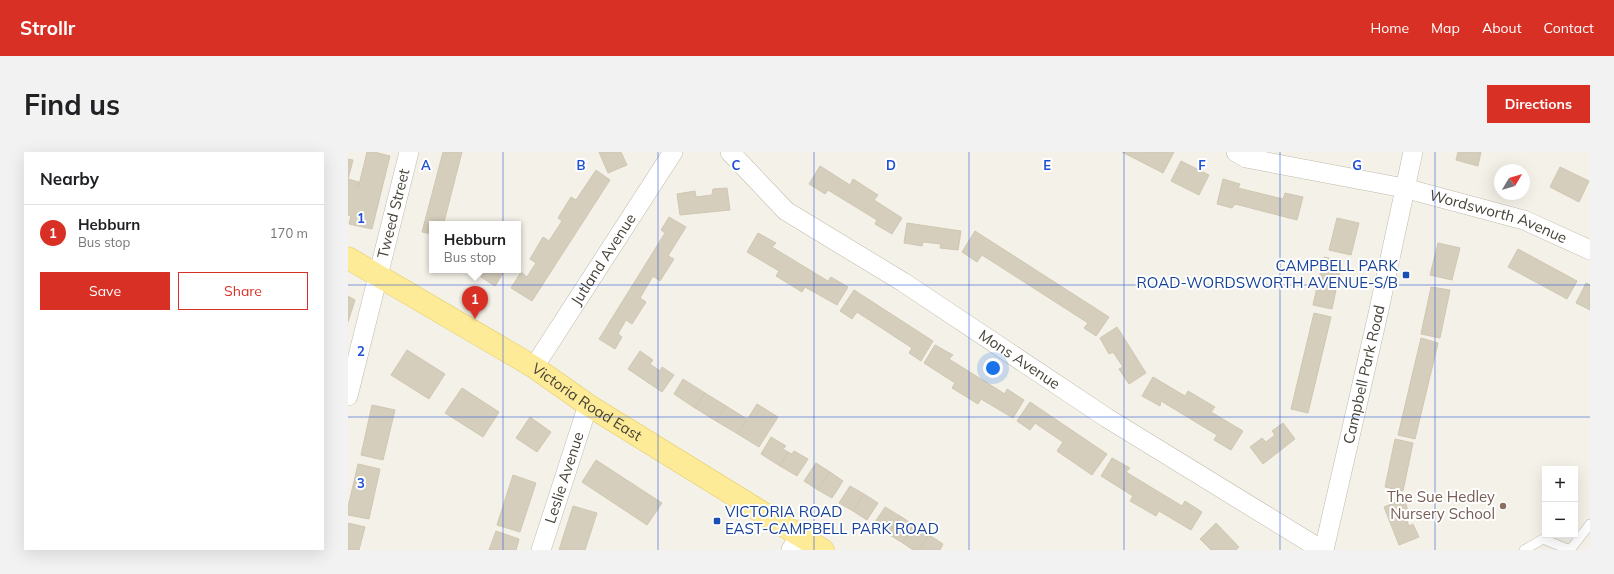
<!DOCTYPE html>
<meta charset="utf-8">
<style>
:root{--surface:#fff;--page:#f2f2f2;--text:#202124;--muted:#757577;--line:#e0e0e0;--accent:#d93025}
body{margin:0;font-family:Mulish,sans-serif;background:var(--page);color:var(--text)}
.controls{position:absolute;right:12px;bottom:12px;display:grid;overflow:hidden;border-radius:0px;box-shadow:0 4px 16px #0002}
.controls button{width:36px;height:36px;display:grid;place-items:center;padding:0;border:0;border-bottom:1px solid var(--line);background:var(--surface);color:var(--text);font:20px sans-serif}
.compass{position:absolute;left:1146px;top:12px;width:36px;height:36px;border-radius:50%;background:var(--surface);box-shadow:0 4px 16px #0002;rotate:52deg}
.you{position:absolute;left:645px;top:216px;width:14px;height:14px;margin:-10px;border:3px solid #fff;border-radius:50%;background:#1a73e8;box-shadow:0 0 0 6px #1a73e833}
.badge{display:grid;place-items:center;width:26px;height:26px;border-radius:50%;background:var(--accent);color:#fff;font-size:13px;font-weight:700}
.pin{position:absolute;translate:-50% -33px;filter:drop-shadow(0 1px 2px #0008)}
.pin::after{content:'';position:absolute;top:21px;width:14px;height:12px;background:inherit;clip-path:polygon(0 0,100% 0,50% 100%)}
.popup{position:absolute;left:81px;top:69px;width:92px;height:52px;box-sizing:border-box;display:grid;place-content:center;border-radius:0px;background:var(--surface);filter:drop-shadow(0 1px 3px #0005);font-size:13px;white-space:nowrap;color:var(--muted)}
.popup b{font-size:15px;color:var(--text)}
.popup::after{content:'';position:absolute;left:50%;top:100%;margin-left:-8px;border:8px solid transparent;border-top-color:var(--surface)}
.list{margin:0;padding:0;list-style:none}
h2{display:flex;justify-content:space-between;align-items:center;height:52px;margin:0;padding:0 16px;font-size:17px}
h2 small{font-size:13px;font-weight:400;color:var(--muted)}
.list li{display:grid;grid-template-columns:26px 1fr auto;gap:12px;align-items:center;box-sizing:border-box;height:56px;padding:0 16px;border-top:1px solid var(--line)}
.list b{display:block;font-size:15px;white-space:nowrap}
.list p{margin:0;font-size:13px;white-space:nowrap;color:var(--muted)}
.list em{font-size:13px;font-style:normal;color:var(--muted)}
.actions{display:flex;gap:8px;padding:12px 16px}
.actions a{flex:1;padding:9px 0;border:1px solid var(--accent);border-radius:0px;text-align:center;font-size:14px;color:var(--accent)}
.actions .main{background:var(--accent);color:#fff}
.map{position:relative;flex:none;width:1242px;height:398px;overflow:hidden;border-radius:0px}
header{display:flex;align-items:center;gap:24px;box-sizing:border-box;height:56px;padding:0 20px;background:var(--accent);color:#fff}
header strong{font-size:19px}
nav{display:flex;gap:22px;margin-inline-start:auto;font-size:14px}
.intro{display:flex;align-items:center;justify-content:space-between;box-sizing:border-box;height:96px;padding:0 24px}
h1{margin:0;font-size:28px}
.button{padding:10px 18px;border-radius:0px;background:var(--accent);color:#fff;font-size:14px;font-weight:700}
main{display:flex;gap:24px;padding:0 24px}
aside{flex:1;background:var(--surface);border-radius:0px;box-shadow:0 4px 16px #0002}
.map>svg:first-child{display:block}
</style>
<header>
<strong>Strollr</strong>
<nav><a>Home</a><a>Map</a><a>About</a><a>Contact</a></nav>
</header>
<div class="intro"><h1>Find us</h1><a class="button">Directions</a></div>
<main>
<aside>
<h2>Nearby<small></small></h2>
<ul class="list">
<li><span class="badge">1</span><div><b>Hebburn</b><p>Bus stop</p></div><em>170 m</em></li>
</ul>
<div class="actions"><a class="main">Save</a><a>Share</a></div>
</aside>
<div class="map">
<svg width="1242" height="398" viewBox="0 0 1242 398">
<rect width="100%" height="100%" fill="#f4f1e8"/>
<g fill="#d5cebd" stroke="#d0c7b1">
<polygon points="19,0 26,0 42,4 24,77 1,72 3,64 0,63 0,7 5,8 0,27 11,30 9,37 10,37"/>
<polygon points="95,0 114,0 96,70 104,72 84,72 84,82 74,80"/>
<polygon points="251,0 273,0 279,13 260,21"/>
<polygon points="774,0 826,0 815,21"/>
<polygon points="1110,0 1133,0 1130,14 1108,8"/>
<polygon points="833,9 861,23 851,43 823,29"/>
<polygon points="472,14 502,33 505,27 530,43 526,48 554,66 544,82 527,72 529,68 480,38 477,42 461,32"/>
<polygon points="1212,15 1241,29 1231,50 1202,35"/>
<polygon points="248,18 262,28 184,149 163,136 173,120 179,125 188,111 182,107 195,85 201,89 214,69 210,66 223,45 228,48"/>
<polygon points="875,27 892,32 890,36 935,47 937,41 955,45 949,68 887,52 884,56 869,52"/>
<polygon points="379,36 382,58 332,63 329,42 347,39 348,45 364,43 365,37"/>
<polygon points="321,65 338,75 320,104 326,107 312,129 305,124 292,146 298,150 284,172 278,168 270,182 274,185 267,197 251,187 317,81 313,78"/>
<polygon points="989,66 1011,71 1003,103 981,98"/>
<polygon points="559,71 613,79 610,98 592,96 593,92 575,90 574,94 556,91"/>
<polygon points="627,79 761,165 748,184 736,176 740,171 634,103 629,110 614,100"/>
<polygon points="410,81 428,91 424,95 480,129 483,125 500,135 489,153 457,135 454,140 428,124 431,119 399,100"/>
<polygon points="1090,91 1112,96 1104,128 1082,123"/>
<polygon points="1170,97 1229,129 1219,147 1160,115"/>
<polygon points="976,105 994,109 984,157 965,153"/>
<polygon points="129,118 157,118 147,134 133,125 134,122"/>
<polygon points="1238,131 1242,133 1242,158 1228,151"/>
<polygon points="1083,135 1102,138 1092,186 1073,182"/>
<polygon points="506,138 585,189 573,209 561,201 564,196 509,160 504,167 492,159"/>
<polygon points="0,144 7,148 0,170"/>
<polygon points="966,161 983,165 960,261 943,257"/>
<polygon points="769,175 798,221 781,232 771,217 775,215 765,200 761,202 752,186"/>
<polygon points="1073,186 1090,191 1067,287 1050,283"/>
<polygon points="587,193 605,203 601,207 657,242 659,237 676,248 665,266 633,247 630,252 604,236 607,231 576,211"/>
<polygon points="59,198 97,222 81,247 43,223"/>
<polygon points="292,199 305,208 302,212 312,219 314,215 326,223 314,240 280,217"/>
<polygon points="805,225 837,244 840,239 867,255 863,260 895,279 883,298 866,288 869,283 813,249 812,254 794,244"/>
<polygon points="335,227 357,241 347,256 326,242"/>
<polygon points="114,236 151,260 135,285 97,261"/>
<polygon points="357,241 378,254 368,269 347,256"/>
<polygon points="682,250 759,302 744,323 709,299 715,290 687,271 682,278 669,269"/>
<polygon points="409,252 430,265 411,295 390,282"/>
<polygon points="24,253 47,258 35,308 13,303"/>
<polygon points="378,254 399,267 390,282 368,269"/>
<polygon points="182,265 203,280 189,300 168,286"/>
<polygon points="935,271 947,287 915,312 902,295 914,286 918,290 927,283 924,279"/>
<polygon points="423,285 438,294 435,297 440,300 432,314 413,302"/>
<polygon points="1047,287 1065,291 1055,339 1037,335"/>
<polygon points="446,299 460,307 449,324 432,314 440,300 444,302"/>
<polygon points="764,306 782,316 778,320 834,354 837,349 854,360 843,378 811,359 808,364 782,349 785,344 753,324"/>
<polygon points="248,308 314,351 299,373 234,330"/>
<polygon points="468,311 482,320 470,338 456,329"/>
<polygon points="10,312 32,317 21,367 0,363 0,355"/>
<polygon points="482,320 495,329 484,346 470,338"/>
<polygon points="165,323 188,331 172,380 149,373"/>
<polygon points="502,334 516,342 505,359 491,351"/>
<polygon points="516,342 530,351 519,368 505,359"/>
<polygon points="1056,347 1061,361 1057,363 1061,374 1065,372 1071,385 1051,393 1036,355"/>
<polygon points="225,354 249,361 237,398 211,398"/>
<polygon points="537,355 552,364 540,382 525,373"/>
<polygon points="552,364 566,373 555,391 540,382"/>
<polygon points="0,371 17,375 11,398 0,398"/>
<polygon points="868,371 891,395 888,398 863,398 852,387"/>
<polygon points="566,373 581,383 571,398 565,398 555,391"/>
<polygon points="148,379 171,387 168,398 141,398"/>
<polygon points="581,383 595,392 592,398 571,398"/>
</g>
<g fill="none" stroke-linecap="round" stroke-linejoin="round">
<defs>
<g id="service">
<polyline points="1176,398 1195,387 1222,398"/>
<polyline points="1222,398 1242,372"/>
</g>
<g id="minor">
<path id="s1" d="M 382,0 L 438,59 L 555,130 L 759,266 L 974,398"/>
<path id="s2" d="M 888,0 L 898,6 L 1056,36 L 1176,68 L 1242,98"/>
<path id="s3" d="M 186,215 L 325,0"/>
<path id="s4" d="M 0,244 L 61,0"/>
<path id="s5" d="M 193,398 L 240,253"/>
<polyline points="443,398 452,383"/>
<path id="s6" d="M 976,398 L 1030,162 L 1065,0"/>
</g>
<g id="primary">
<path id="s7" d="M 0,106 L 186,215 L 240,253 L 475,398"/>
</g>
</defs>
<use href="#service" stroke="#bfbaaa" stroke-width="10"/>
<use href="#minor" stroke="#bfbaaa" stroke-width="20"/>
<use href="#primary" stroke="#e2cb67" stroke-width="23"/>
<use href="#service" stroke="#fff" stroke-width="9"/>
<use href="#minor" stroke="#fff" stroke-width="19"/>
<use href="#primary" stroke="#fdeb98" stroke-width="22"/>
</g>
<path fill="none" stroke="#1d4ed8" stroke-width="1" stroke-opacity="0.55" d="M 155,0 L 155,398M 310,0 L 310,398M 466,0 L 466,398M 621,0 L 621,398M 776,0 L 776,398M 932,0 L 932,398M 1087,0 L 1087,398M 0,133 L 1242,133M 0,265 L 1242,265"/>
<g fill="#1a4fb4" stroke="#fff" stroke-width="1.5">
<rect x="1054" y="119" width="8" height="8" rx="2"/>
<rect x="365" y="365" width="8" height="8" rx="2"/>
</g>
<circle fill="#8d6e63" stroke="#fff" stroke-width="1.5" cx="1155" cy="354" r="4"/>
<g text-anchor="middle" stroke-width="4" stroke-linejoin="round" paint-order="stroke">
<g font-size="15" fill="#474237" stroke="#fff">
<text dy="5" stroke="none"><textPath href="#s4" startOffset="188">Tweed Street</textPath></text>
<text dy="5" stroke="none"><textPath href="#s2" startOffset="271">Wordsworth Avenue</textPath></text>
<text dy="5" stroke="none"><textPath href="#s3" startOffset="128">Jutland Avenue</textPath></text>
<text dy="5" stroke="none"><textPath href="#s1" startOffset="358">Mons Avenue</textPath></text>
<text dy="5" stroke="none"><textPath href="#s6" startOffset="180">Campbell Park Road</textPath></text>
<text dy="5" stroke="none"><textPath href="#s7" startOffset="279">Victoria Road East</textPath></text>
<text dy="5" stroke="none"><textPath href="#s5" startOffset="76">Leslie Avenue</textPath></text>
</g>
<g font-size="15" fill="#164399" stroke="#fff" text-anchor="end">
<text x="1050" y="119">CAMPBELL PARK<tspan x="1050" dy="17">ROAD-WORDSWORTH AVENUE-S/B</tspan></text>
<text x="377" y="365" text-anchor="start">VICTORIA ROAD<tspan x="377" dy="17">EAST-CAMPBELL PARK ROAD</tspan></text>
</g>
<g font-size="15" fill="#785e54" stroke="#fff" text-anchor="end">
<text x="1147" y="350">The Sue Hedley<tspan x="1147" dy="17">Nursery School</tspan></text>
</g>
</g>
<g font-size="13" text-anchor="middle" font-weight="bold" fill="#1d4ed8" stroke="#fff" stroke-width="4" stroke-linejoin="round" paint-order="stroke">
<text x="78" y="18">A</text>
<text x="233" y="18">B</text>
<text x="388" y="18">C</text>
<text x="543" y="18">D</text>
<text x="699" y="18">E</text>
<text x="854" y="18">F</text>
<text x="1009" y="18">G</text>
<text x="13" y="71">1</text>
<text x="13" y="204">2</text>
<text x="13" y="336">3</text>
</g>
</svg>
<div class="controls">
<button>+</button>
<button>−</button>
</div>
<svg class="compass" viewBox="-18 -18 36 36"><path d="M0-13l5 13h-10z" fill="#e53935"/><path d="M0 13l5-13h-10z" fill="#757577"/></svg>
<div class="you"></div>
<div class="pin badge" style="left:127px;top:167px">1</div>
<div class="popup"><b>Hebburn</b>Bus stop</div>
</div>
</main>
